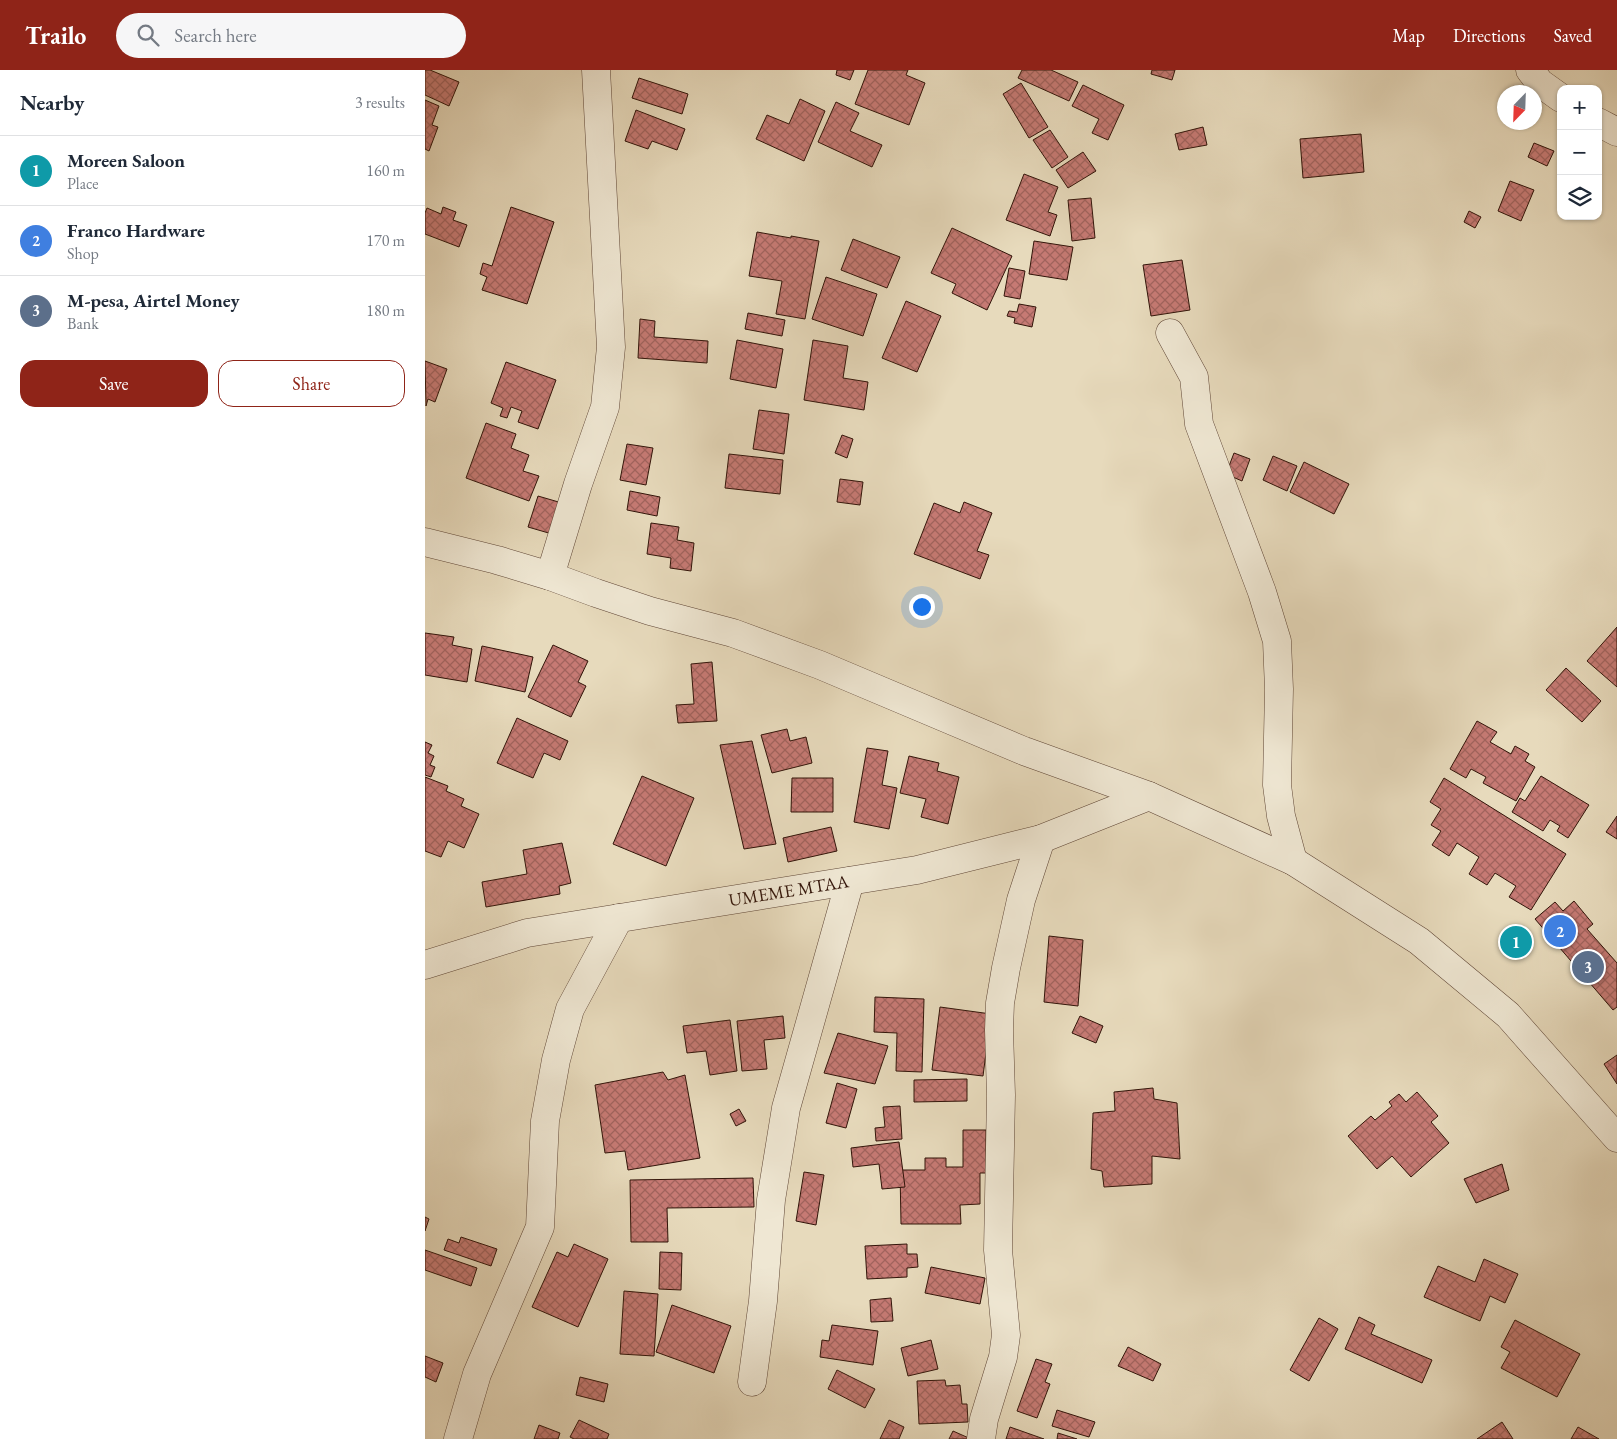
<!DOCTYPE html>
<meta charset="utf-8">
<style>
:root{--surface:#fff;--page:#f6f6f7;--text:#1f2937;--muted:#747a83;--line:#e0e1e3;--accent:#8f2418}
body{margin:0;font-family:"EB Garamond",serif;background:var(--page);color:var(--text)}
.controls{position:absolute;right:15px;top:15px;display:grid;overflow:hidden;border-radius:10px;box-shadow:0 1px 4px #0004}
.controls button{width:45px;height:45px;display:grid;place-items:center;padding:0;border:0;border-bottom:1px solid var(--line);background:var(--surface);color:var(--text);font:25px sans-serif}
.compass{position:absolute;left:1072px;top:15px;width:45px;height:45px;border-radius:50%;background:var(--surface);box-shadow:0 1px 4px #0004;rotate:203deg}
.you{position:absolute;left:496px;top:536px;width:18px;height:18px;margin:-12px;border:4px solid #fff;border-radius:50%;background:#1a73e8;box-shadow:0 0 0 8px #1a73e833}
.badge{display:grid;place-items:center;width:32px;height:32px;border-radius:50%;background:var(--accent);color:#fff;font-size:16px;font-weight:700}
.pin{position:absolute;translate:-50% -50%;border:2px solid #fff;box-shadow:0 1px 5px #0006}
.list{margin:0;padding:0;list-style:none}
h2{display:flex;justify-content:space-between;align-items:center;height:65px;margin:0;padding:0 20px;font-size:21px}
h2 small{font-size:16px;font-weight:400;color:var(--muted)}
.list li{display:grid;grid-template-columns:32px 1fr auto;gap:15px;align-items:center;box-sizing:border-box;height:70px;padding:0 20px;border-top:1px solid var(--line)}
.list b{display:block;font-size:19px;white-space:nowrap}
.list p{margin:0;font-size:16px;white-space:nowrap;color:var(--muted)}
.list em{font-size:16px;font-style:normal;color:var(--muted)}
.actions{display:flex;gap:10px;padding:15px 20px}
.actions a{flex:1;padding:11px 0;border:1px solid var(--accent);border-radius:15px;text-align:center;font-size:18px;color:var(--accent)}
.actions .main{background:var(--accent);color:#fff}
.icon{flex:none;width:28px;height:28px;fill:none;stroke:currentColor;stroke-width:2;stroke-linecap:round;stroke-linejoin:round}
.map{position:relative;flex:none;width:1192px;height:1369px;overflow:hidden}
header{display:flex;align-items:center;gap:30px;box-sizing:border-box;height:70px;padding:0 25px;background:var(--accent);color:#fff}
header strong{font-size:24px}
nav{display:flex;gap:28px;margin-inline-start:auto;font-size:18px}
.search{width:350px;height:45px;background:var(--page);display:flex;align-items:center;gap:12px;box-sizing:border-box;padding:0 18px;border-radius:28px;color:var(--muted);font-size:19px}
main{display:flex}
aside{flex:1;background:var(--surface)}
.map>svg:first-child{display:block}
</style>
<header>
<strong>Trailo</strong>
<div class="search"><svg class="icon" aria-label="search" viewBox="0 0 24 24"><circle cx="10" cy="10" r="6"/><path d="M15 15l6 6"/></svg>Search here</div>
<nav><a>Map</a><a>Directions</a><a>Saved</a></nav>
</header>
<main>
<aside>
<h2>Nearby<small>3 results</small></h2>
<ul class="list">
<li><span class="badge" style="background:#0f9aa8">1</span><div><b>Moreen Saloon</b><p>Place</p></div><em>160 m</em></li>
<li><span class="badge" style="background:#3f7fe0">2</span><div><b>Franco Hardware</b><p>Shop</p></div><em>170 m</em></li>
<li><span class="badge" style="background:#5c6f8a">3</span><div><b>M-pesa, Airtel Money</b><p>Bank</p></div><em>180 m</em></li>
</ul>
<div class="actions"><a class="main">Save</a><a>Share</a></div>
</aside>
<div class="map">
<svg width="1192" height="1369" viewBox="0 0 1192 1369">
<defs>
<pattern id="building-cross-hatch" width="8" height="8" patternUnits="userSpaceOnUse" patternTransform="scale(1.25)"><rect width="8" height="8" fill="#c67a74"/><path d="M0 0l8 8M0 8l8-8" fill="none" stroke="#a1635d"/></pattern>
</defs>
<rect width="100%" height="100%" fill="#e7dabc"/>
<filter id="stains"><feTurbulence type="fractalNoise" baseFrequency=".004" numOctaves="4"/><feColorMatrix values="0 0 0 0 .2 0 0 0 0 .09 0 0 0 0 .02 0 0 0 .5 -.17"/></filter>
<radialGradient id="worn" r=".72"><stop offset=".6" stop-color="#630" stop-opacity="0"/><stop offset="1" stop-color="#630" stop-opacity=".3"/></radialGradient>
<g fill="url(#building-cross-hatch)" stroke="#321409">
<polygon points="0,0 5,0 34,12 24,36 0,25"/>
<polygon points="412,0 429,0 425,10 411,5"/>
<polygon points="443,0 483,0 481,5 500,13 484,55 430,34"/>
<polygon points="597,0 626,0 653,12 644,31 593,8"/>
<polygon points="727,0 750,0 747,10 726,4"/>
<polygon points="214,8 263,24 257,44 207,28"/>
<polygon points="596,13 623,57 604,68 578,24"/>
<polygon points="658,15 699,35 683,70 667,63 674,49 647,36"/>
<polygon points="375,29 400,41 379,91 331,69 342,45 364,54"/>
<polygon points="0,30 14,36 7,55 13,57 4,81 0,79"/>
<polygon points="411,32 434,43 425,61 457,75 447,97 393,72"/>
<polygon points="211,40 260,59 252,80 227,71 223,79 200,71"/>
<polygon points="778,57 782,75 754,80 750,64"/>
<polygon points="625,60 643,87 627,98 608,70"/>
<polygon points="936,64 939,102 878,108 875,69"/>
<polygon points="1109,73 1129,81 1122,96 1103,87"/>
<polygon points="658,82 671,101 643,118 631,100"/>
<polygon points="599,104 633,117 623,142 632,145 625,166 581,150"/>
<polygon points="1085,111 1109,120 1096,151 1073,141"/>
<polygon points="666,128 670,168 647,171 643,130"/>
<polygon points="18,137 31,142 28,150 42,155 34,177 0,164 0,143 2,138 16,144"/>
<polygon points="86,137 129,152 102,234 57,220 62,207 55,204 58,193 67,196"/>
<polygon points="1044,141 1056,147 1050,158 1039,152"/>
<polygon points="527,158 587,186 562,240 527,223 531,214 506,203"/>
<polygon points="332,162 366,168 366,166 394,171 380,249 351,244 357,211 324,206"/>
<polygon points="428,169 475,187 462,218 416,200"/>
<polygon points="609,171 648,177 642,210 604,204"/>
<polygon points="757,190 765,240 726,246 718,195"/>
<polygon points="584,198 600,201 595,229 579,226"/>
<polygon points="401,207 452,224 438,266 387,249"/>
<polygon points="481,231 516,246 492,302 457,288"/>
<polygon points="594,234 611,237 607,257 589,253 590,248 582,246 584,241 592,242"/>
<polygon points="323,243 360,250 357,266 320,259"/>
<polygon points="215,249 230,251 229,267 283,271 282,293 213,288"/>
<polygon points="312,270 358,279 351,318 305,309"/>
<polygon points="388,270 423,276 418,308 443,312 439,340 379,330"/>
<polygon points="0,291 22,299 10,332 3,329 1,336"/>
<polygon points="81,292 131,310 113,359 93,352 97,341 86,337 82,348 75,346 78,338 66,333"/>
<polygon points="334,340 364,344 359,384 328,379"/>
<polygon points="61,353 91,364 86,378 104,385 98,401 114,406 104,431 41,408"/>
<polygon points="417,365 428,369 422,388 410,383"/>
<polygon points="202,374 228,378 221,415 195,410"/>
<polygon points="809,383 825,389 817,411 801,404"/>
<polygon points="304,384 358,390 355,424 300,418"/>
<polygon points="848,386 872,396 862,421 838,410"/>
<polygon points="879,392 924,414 909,444 865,422"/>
<polygon points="415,409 438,412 435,435 412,432"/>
<polygon points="205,421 235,427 232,446 202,440"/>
<polygon points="113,426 137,433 127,464 103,457"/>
<polygon points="539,432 567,443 552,481 564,485 555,509 489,484 509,433 535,443"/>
<polygon points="226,453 254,457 252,470 269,473 266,501 245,498 246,488 222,484"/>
<polygon points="1192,557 1192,617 1162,591"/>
<polygon points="0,563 29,567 27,575 47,579 42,612 0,605"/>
<polygon points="128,575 163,591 153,612 161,616 146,647 103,627"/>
<polygon points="57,576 108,587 100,622 50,611"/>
<polygon points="287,592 292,651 253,653 251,635 269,634 266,594"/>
<polygon points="1141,598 1176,631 1157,652 1121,620"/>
<polygon points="92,648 143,671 135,690 119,683 108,708 72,693"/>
<polygon points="1052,651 1072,662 1065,672 1086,684 1090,676 1104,684 1100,691 1110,697 1091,731 1058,713 1061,707 1046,699 1041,708 1025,699"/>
<polygon points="362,659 365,671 381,667 387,693 347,703 336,665"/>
<polygon points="327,671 351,774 319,779 295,675"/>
<polygon points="0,672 7,675 3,683 9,686 5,695 10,697 6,707 0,705"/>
<polygon points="442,678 463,681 457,715 472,718 464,759 429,752"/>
<polygon points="484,686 514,693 512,701 534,707 523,754 496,747 501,729 475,723"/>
<polygon points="217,706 269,728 241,796 188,774"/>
<polygon points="1116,706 1164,735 1143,768 1132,761 1135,756 1125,750 1118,761 1087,742 1095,728 1100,731"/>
<polygon points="0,707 23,716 21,721 39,729 36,736 54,744 39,778 23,771 16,787 0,781"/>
<polygon points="367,708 408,708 408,742 366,742"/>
<polygon points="1019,708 1141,784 1106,840 1084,827 1091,816 1070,803 1062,815 1044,804 1054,787 1032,773 1024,786 1007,775 1016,761 1006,755 1016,739 1005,732"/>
<polygon points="1192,746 1192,769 1181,762"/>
<polygon points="406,757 412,781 363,792 358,768"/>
<polygon points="137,773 146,813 134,816 135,824 61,837 57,812 102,804 98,780"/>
<polygon points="1149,831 1168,854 1162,859 1192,893 1192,937 1188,940 1110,849 1130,832 1138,841"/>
<polygon points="624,866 658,870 653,936 619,932"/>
<polygon points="450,927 499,929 497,1002 471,1001 472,963 449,962"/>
<polygon points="515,937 566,944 558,1006 507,1000"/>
<polygon points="358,946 360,968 339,970 342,999 317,1001 312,951"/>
<polygon points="655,946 678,956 671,973 647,963"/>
<polygon points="305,950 312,1001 285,1005 281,981 262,983 258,956"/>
<polygon points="413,963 463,976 450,1014 399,1003"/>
<polygon points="1192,985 1192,1014 1179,994"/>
<polygon points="238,1002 243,1010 260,1005 275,1088 203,1100 200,1081 180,1083 170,1015"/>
<polygon points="542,1009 542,1031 489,1032 489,1010"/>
<polygon points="412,1013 432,1019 421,1058 401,1053"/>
<polygon points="728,1018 729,1029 752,1033 755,1089 727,1086 727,1114 679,1117 677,1101 666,1099 668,1043 690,1041 689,1022"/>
<polygon points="992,1022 1013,1046 1006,1052 1024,1073 986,1107 967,1086 952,1099 923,1066 946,1046 950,1050 967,1036 964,1032 974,1024 981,1032"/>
<polygon points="475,1036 477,1069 451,1071 450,1058 460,1057 458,1037"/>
<polygon points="314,1039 321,1051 311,1056 305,1044"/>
<polygon points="538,1060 561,1060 561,1103 555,1103 555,1134 535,1135 536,1154 476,1154 475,1100 500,1100 500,1088 521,1088 521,1097 538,1097"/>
<polygon points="474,1072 480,1117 457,1119 454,1094 428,1097 426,1078"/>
<polygon points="1077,1094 1084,1120 1051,1133 1039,1109"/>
<polygon points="379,1102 399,1105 391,1155 371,1151"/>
<polygon points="328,1108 329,1137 242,1138 243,1172 206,1172 205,1110"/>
<polygon points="0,1147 4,1149 0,1161"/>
<polygon points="36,1167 72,1179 66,1196 19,1180 23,1169 34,1173"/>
<polygon points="149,1174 183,1189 153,1257 107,1237 132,1182 143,1187"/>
<polygon points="482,1174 482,1184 492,1184 493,1197 482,1198 482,1207 442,1209 440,1176"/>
<polygon points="0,1180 52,1198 46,1216 0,1200"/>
<polygon points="235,1182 257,1183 256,1220 234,1219"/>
<polygon points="1059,1189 1093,1204 1080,1233 1065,1226 1055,1251 999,1227 1013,1196 1050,1212"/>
<polygon points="506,1197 560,1208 555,1234 500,1223"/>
<polygon points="199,1221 233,1224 229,1286 195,1284"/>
<polygon points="466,1228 468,1251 446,1252 445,1230"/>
<polygon points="247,1235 306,1256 289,1303 231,1282"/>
<polygon points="934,1247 950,1255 946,1264 1007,1290 997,1313 920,1279"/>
<polygon points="894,1248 913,1259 884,1311 865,1300"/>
<polygon points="1090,1250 1155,1284 1132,1327 1076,1298 1085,1282 1076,1277"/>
<polygon points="407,1255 453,1261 448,1295 395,1287 397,1270 404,1271"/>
<polygon points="506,1270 513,1299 483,1306 476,1278"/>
<polygon points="703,1277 736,1294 728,1311 693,1296"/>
<polygon points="0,1286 18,1293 11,1312 0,1307"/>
<polygon points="611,1289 627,1294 620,1312 625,1314 612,1348 592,1341"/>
<polygon points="412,1300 450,1319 440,1338 403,1319"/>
<polygon points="155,1307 183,1314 179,1332 151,1325"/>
<polygon points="520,1310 521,1316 535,1315 537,1334 542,1334 543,1352 494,1354 492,1311"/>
<polygon points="632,1340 670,1352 664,1367 627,1356"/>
<polygon points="154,1350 184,1364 182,1369 149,1369 145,1367"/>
<polygon points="464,1350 479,1357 474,1369 455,1369"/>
<polygon points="1077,1352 1088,1369 1052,1369"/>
<polygon points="114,1355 135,1363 133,1369 109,1369"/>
<polygon points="585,1357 619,1369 581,1369"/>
<polygon points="1153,1357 1174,1369 1146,1369"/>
<polygon points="528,1361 546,1369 524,1369"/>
<polygon points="633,1363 652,1369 632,1369"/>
</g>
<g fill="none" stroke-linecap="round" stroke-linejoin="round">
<defs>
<g id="minor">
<polyline points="1105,0 1115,13 1136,28"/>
<polyline points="1173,52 1192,62"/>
<polyline points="745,263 769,307 774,354 837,522 852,571 854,619 852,715 856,746 868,791"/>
<polyline points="0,472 72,490 125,506 171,523 225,541 308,563 395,595 599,681 724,726 868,791 994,871 1083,945 1192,1068"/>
<polyline points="125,506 153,414 180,337 186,277 171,0"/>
<path id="s1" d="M 0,895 L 102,863 L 492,800 L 616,769 L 724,726"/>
<polyline points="327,1312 338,1231 346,1130 361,1038 425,811"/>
<polyline points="33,1369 52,1304 115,1157 120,1051 131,990 145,939 194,848"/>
<polyline points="556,1369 559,1349 578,1287 581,1265 573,1180 576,1025 574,960 575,933 581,898 596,830 616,769"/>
</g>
</defs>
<use href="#minor" stroke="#5f4636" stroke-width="29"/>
<use href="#minor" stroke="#efe7d3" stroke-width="28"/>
</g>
<g text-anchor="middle" stroke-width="5" stroke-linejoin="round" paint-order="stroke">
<g font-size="18" fill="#321409" stroke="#efe7d3">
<text dy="6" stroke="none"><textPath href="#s1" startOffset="372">UMEME MTAA</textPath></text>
</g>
</g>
<rect width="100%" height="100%" filter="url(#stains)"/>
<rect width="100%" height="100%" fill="url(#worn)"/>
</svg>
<div class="controls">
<button>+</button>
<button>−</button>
<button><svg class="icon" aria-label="layers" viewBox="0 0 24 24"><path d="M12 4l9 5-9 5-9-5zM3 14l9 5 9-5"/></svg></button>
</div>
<svg class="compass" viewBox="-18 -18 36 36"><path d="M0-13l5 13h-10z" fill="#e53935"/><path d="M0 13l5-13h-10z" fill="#747a83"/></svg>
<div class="you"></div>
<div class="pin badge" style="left:1091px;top:872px;background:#0f9aa8">1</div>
<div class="pin badge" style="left:1135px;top:861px;background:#3f7fe0">2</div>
<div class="pin badge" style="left:1163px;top:897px;background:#5c6f8a">3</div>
</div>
</main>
